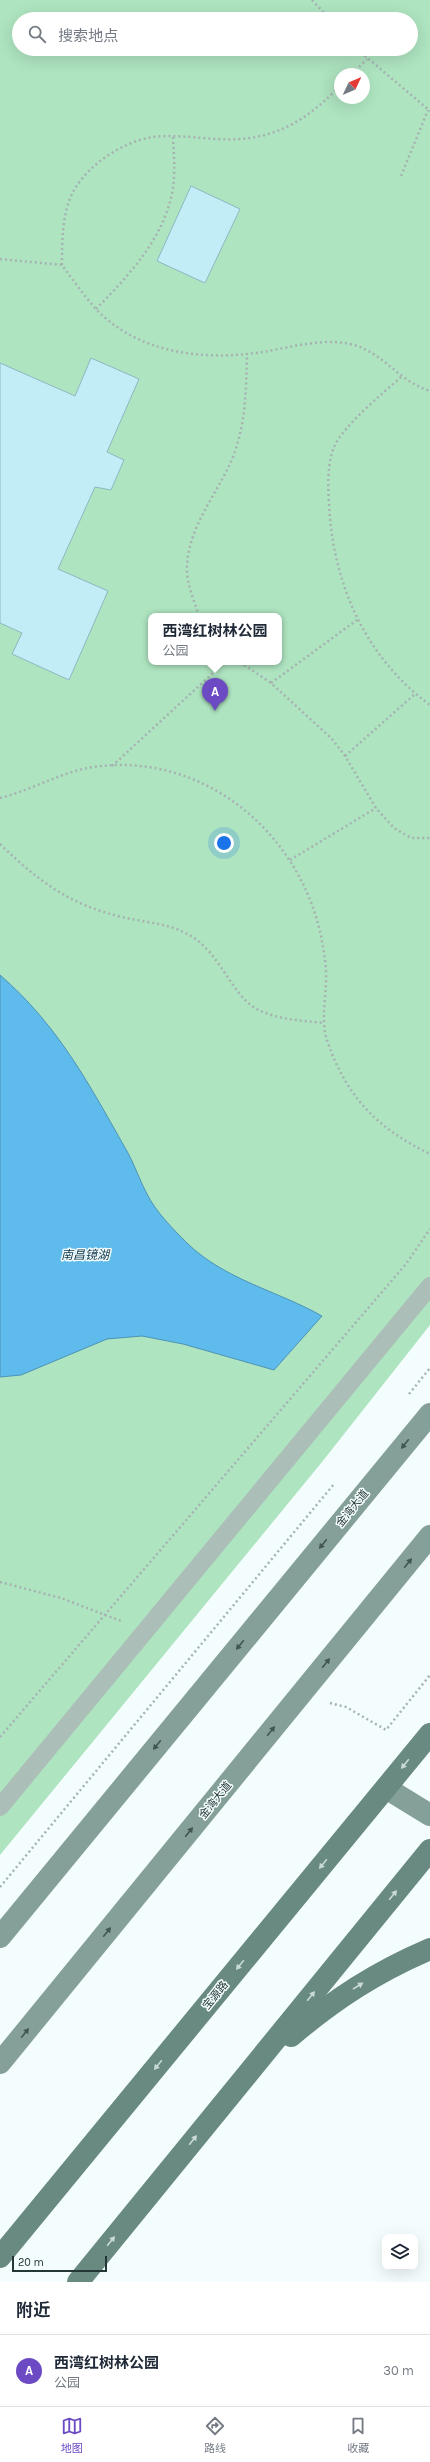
<!DOCTYPE html>
<html lang="zh">
<meta charset="utf-8">
<style>
:root{--surface:#fff;--page:#f6f6f7;--text:#1f2937;--muted:#747a83;--line:#e0e1e3;--accent:#6c4ac3}
body{margin:0;font-family:Karla,"Noto Sans SC",sans-serif;background:var(--page);color:var(--text)}
.controls{position:absolute;right:12px;bottom:12px;display:grid;overflow:hidden;border-radius:8px;box-shadow:0 4px 16px #0002}
.controls button{width:36px;height:36px;display:grid;place-items:center;padding:0;border:0;border-bottom:1px solid var(--line);background:var(--surface);color:var(--text);font:20px sans-serif}
.compass{position:absolute;left:334px;top:68px;width:36px;height:36px;border-radius:50%;background:var(--surface);box-shadow:0 4px 16px #0002;rotate:46deg}
.scale{position:absolute;left:12px;bottom:10px;width:95px;box-sizing:border-box;padding-left:4px;border:2px solid #243636;border-top:0;font-size:11px;line-height:14px;white-space:nowrap;color:#243636;-webkit-text-stroke:3px #f4fdfd;paint-order:stroke}
.you{position:absolute;left:224px;top:843px;width:14px;height:14px;margin:-10px;border:3px solid #fff;border-radius:50%;background:#1a73e8;box-shadow:0 0 0 6px #1a73e833}
.badge{display:grid;place-items:center;width:26px;height:26px;border-radius:50%;background:var(--accent);color:#fff;font-size:13px;font-weight:700}
.pin{position:absolute;translate:-50% -33px;filter:drop-shadow(0 1px 2px #0008)}
.pin::after{content:'';position:absolute;top:21px;width:14px;height:12px;background:inherit;clip-path:polygon(0 0,100% 0,50% 100%)}
.popup{position:absolute;left:148px;top:613px;width:134px;height:52px;box-sizing:border-box;display:grid;place-content:center;border-radius:8px;background:var(--surface);filter:drop-shadow(0 1px 3px #0005);font-size:13px;white-space:nowrap;color:var(--muted)}
.popup b{font-size:15px;color:var(--text)}
.popup::after{content:'';position:absolute;left:50%;top:100%;margin-left:-8px;border:8px solid transparent;border-top-color:var(--surface)}
.list{margin:0;padding:0;list-style:none}
h2{display:flex;justify-content:space-between;align-items:center;height:52px;margin:0;padding:0 16px;font-size:17px}
h2 small{font-size:13px;font-weight:400;color:var(--muted)}
.list li{display:grid;grid-template-columns:26px 1fr auto;gap:12px;align-items:center;box-sizing:border-box;height:72px;padding:0 16px;border-top:1px solid var(--line)}
.list b{display:block;font-size:15px;white-space:nowrap}
.list p{margin:0;font-size:13px;white-space:nowrap;color:var(--muted)}
.list em{font-size:13px;font-style:normal;color:var(--muted)}
.icon{flex:none;width:22px;height:22px;fill:none;stroke:currentColor;stroke-width:2;stroke-linecap:round;stroke-linejoin:round}
.map{position:relative;flex:none;width:430px;height:2282px;overflow:hidden}
.search{position:absolute;background:var(--surface);box-shadow:0 4px 16px #0002;left:12px;right:12px;top:12px;height:44px;display:flex;align-items:center;gap:10px;box-sizing:border-box;padding:0 14px;border-radius:22px;color:var(--muted);font-size:15px}
.sheet{height:124px;background:var(--surface)}
nav{display:flex;justify-content:space-around;align-items:center;box-sizing:border-box;height:56px;border-top:1px solid var(--line);background:var(--surface);font-size:11px;color:var(--muted)}
nav a{display:grid;justify-items:center;gap:2px}
nav .on{color:var(--accent)}
.map>svg:first-child{display:block}
</style>
<div class="map">
<svg width="430" height="2282" viewBox="0 0 430 2282">
<rect width="100%" height="100%" fill="#f4fdfd"/>
<path fill="#aee4c0" fill-rule="evenodd" d="M 0,0 L 430,0 L 430,1325 L 322,1462 L 0,1855 ZM 19,19 L 411,19 L 411,49 L 19,49 ZM 340,74 L 364,74 L 364,98 L 340,98 ZM 151,616 L 279,616 L 279,662 L 151,662 Z"/>
<path fill="#5ebbeb" stroke="#4d93b5" d="M 0,975 C 59,1026 90,1086 128,1153 C 135,1166 140,1181 147,1194 C 156,1212 173,1229 187,1243 C 225,1280 278,1291 322,1316 L 274,1370 L 183,1344 L 142,1336 L 107,1339 L 21,1375 L 0,1377 Z"/>
<g fill="#c3edf6" stroke="#8db8c2">
<polygon points="191,186 240,209 205,283 157,261"/>
<polygon points="91,358 139,379 107,452 124,460 111,490 95,487 58,569 108,591 69,680 12,654 22,633 0,623 0,363 75,396"/>
</g>
<g fill="none" stroke-linecap="round" stroke-linejoin="round">
<g stroke="#a6b2b2" stroke-width="2.5" stroke-dasharray="2 3" stroke-linecap="butt">
<polyline points="312,0 330,19"/>
<polyline points="357,49 430,111"/>
<polyline points="352,74 367,59"/>
<polyline points="401,176 428,110"/>
<path d="M 0,259 L 62,265 C 72,279 83,294 95,308 C 138,354 204,361 263,352 C 291,347 323,338 350,344 C 384,352 396,380 430,391"/>
<path d="M 62,265 C 62,244 62,224 68,204 C 78,171 119,142 153,137 C 187,133 221,144 256,137 C 292,130 315,111 340,86"/>
<path d="M 96,309 C 127,277 160,243 171,198 C 176,178 174,158 173,137"/>
<path d="M 401,377 C 382,394 344,425 334,447 C 327,465 328,485 329,504 C 333,584 365,657 430,705"/>
<path d="M 199,616 C 194,600 186,583 187,566 C 189,525 218,493 233,457 C 246,423 246,390 247,354"/>
<polyline points="240,662 271,683 332,739 345,756 376,808 394,828 411,838 430,838"/>
<polyline points="271,683 357,620"/>
<polyline points="345,756 415,694"/>
<polyline points="112,766 225,662"/>
<path d="M 0,798 C 32,790 61,772 93,767 C 203,751 299,832 321,936 C 323,947 326,961 326,973 C 327,998 319,1022 329,1046 C 349,1100 379,1129 430,1154"/>
<path d="M 0,844 C 38,881 70,905 122,917 C 147,923 172,923 194,938 C 220,955 232,994 255,1008 C 276,1020 300,1020 323,1023"/>
<polyline points="290,860 376,808"/>
<polyline points="409,1394 430,1368"/>
<polyline points="0,1582 61,1598 121,1621"/>
<polyline points="330,1703 346,1707 386,1730 430,1675"/>
<polyline points="0,1737 406,1264 430,1229"/>
<polyline points="0,1887 334,1484"/>
</g>
<polyline stroke="#acbeb8" stroke-width="18" points="0,1807 430,1286"/>
<g stroke="#85a098" stroke-width="22">
<polyline points="386,1788 430,1815"/>
<polyline points="0,1937 430,1414"/>
<polyline points="0,2063 430,1536"/>
</g>
<g stroke="#698a80" stroke-width="22">
<path d="M 291,2036 C 335,1999 376,1972 430,1949"/>
<polyline points="0,2257 430,1734"/>
<polyline points="78,2282 430,1850"/>
</g>
</g>
<defs><path id="oneway-solid" d="M-6-.8H1V-3.2L6.5 0L1 3.2V.8H-6Z"/></defs>
<g fill="#415653">
<use href="#oneway-solid" transform="translate(405 1444) rotate(129)"/>
<use href="#oneway-solid" transform="translate(323 1544) rotate(129)"/>
<use href="#oneway-solid" transform="translate(408 1563) rotate(-51)"/>
<use href="#oneway-solid" transform="translate(240 1645) rotate(129)"/>
<use href="#oneway-solid" transform="translate(326 1663) rotate(-51)"/>
<use href="#oneway-solid" transform="translate(271 1731) rotate(-51)"/>
<use href="#oneway-solid" transform="translate(157 1745) rotate(129)"/>
<use href="#oneway-solid" transform="translate(189 1832) rotate(-51)"/>
<use href="#oneway-solid" transform="translate(107 1932) rotate(-51)"/>
<use href="#oneway-solid" transform="translate(25 2033) rotate(-51)"/>
</g>
<g fill="#cadad8">
<use href="#oneway-solid" transform="translate(405 1764) rotate(129)"/>
<use href="#oneway-solid" transform="translate(323 1864) rotate(129)"/>
<use href="#oneway-solid" transform="translate(393 1895) rotate(-51)"/>
<use href="#oneway-solid" transform="translate(240 1965) rotate(129)"/>
<use href="#oneway-solid" transform="translate(358 1986) rotate(-32)"/>
<use href="#oneway-solid" transform="translate(311 1996) rotate(-51)"/>
<use href="#oneway-solid" transform="translate(158 2065) rotate(129)"/>
<use href="#oneway-solid" transform="translate(193 2140) rotate(-51)"/>
<use href="#oneway-solid" transform="translate(111 2241) rotate(-51)"/>
</g>
<g text-anchor="middle" stroke-width="3" stroke-linejoin="round" paint-order="stroke">
<g font-size="11" fill="#243636" stroke="#f4fdfd">
<text transform="translate(352 1508) rotate(-51)" y="4">金湾大道</text>
<text transform="translate(215 1800) rotate(-51)" y="4">金湾大道</text>
<text transform="translate(215 1995) rotate(-51)" y="4">宝源路</text>
</g>
<g font-size="12" font-style="italic" fill="#0c3649" stroke="#f4fdfd">
<text x="85" y="1259">南昌镜湖</text>
</g>
</g>
</svg>
<div class="controls">
<button><svg class="icon" aria-label="layers" viewBox="0 0 24 24"><path d="M12 4l9 5-9 5-9-5zM3 14l9 5 9-5"/></svg></button>
</div>
<svg class="compass" viewBox="-18 -18 36 36"><path d="M0-13l5 13h-10z" fill="#e53935"/><path d="M0 13l5-13h-10z" fill="#747a83"/></svg>
<div class="scale">20 m</div>
<div class="you"></div>
<div class="pin badge" style="left:215px;top:711px">A</div>
<div class="popup"><b>西湾红树林公园</b>公园</div>
<div class="search"><svg class="icon" aria-label="search" viewBox="0 0 24 24"><circle cx="10" cy="10" r="6"/><path d="M15 15l6 6"/></svg>搜索地点</div>
</div>
<section class="sheet">
<h2>附近<small></small></h2>
<ul class="list">
<li><span class="badge">A</span><div><b>西湾红树林公园</b><p>公园</p></div><em>30 m</em></li>
</ul>
</section>
<nav>
<a class="on"><svg class="icon" aria-label="map" viewBox="0 0 24 24"><path d="M3 6l6-2 6 2 6-2v14l-6 2-6-2-6 2zM9 4v14M15 6v14"/></svg>地图</a>
<a><svg class="icon" aria-label="directions" viewBox="0 0 24 24"><path d="M12 3l9 9-9 9-9-9zM9 14v-3h6M13 9l2 2-2 2"/></svg>路线</a>
<a><svg class="icon" aria-label="saved" viewBox="0 0 24 24"><path d="M7 4h10v16l-5-4-5 4z"/></svg>收藏</a>
</nav>
